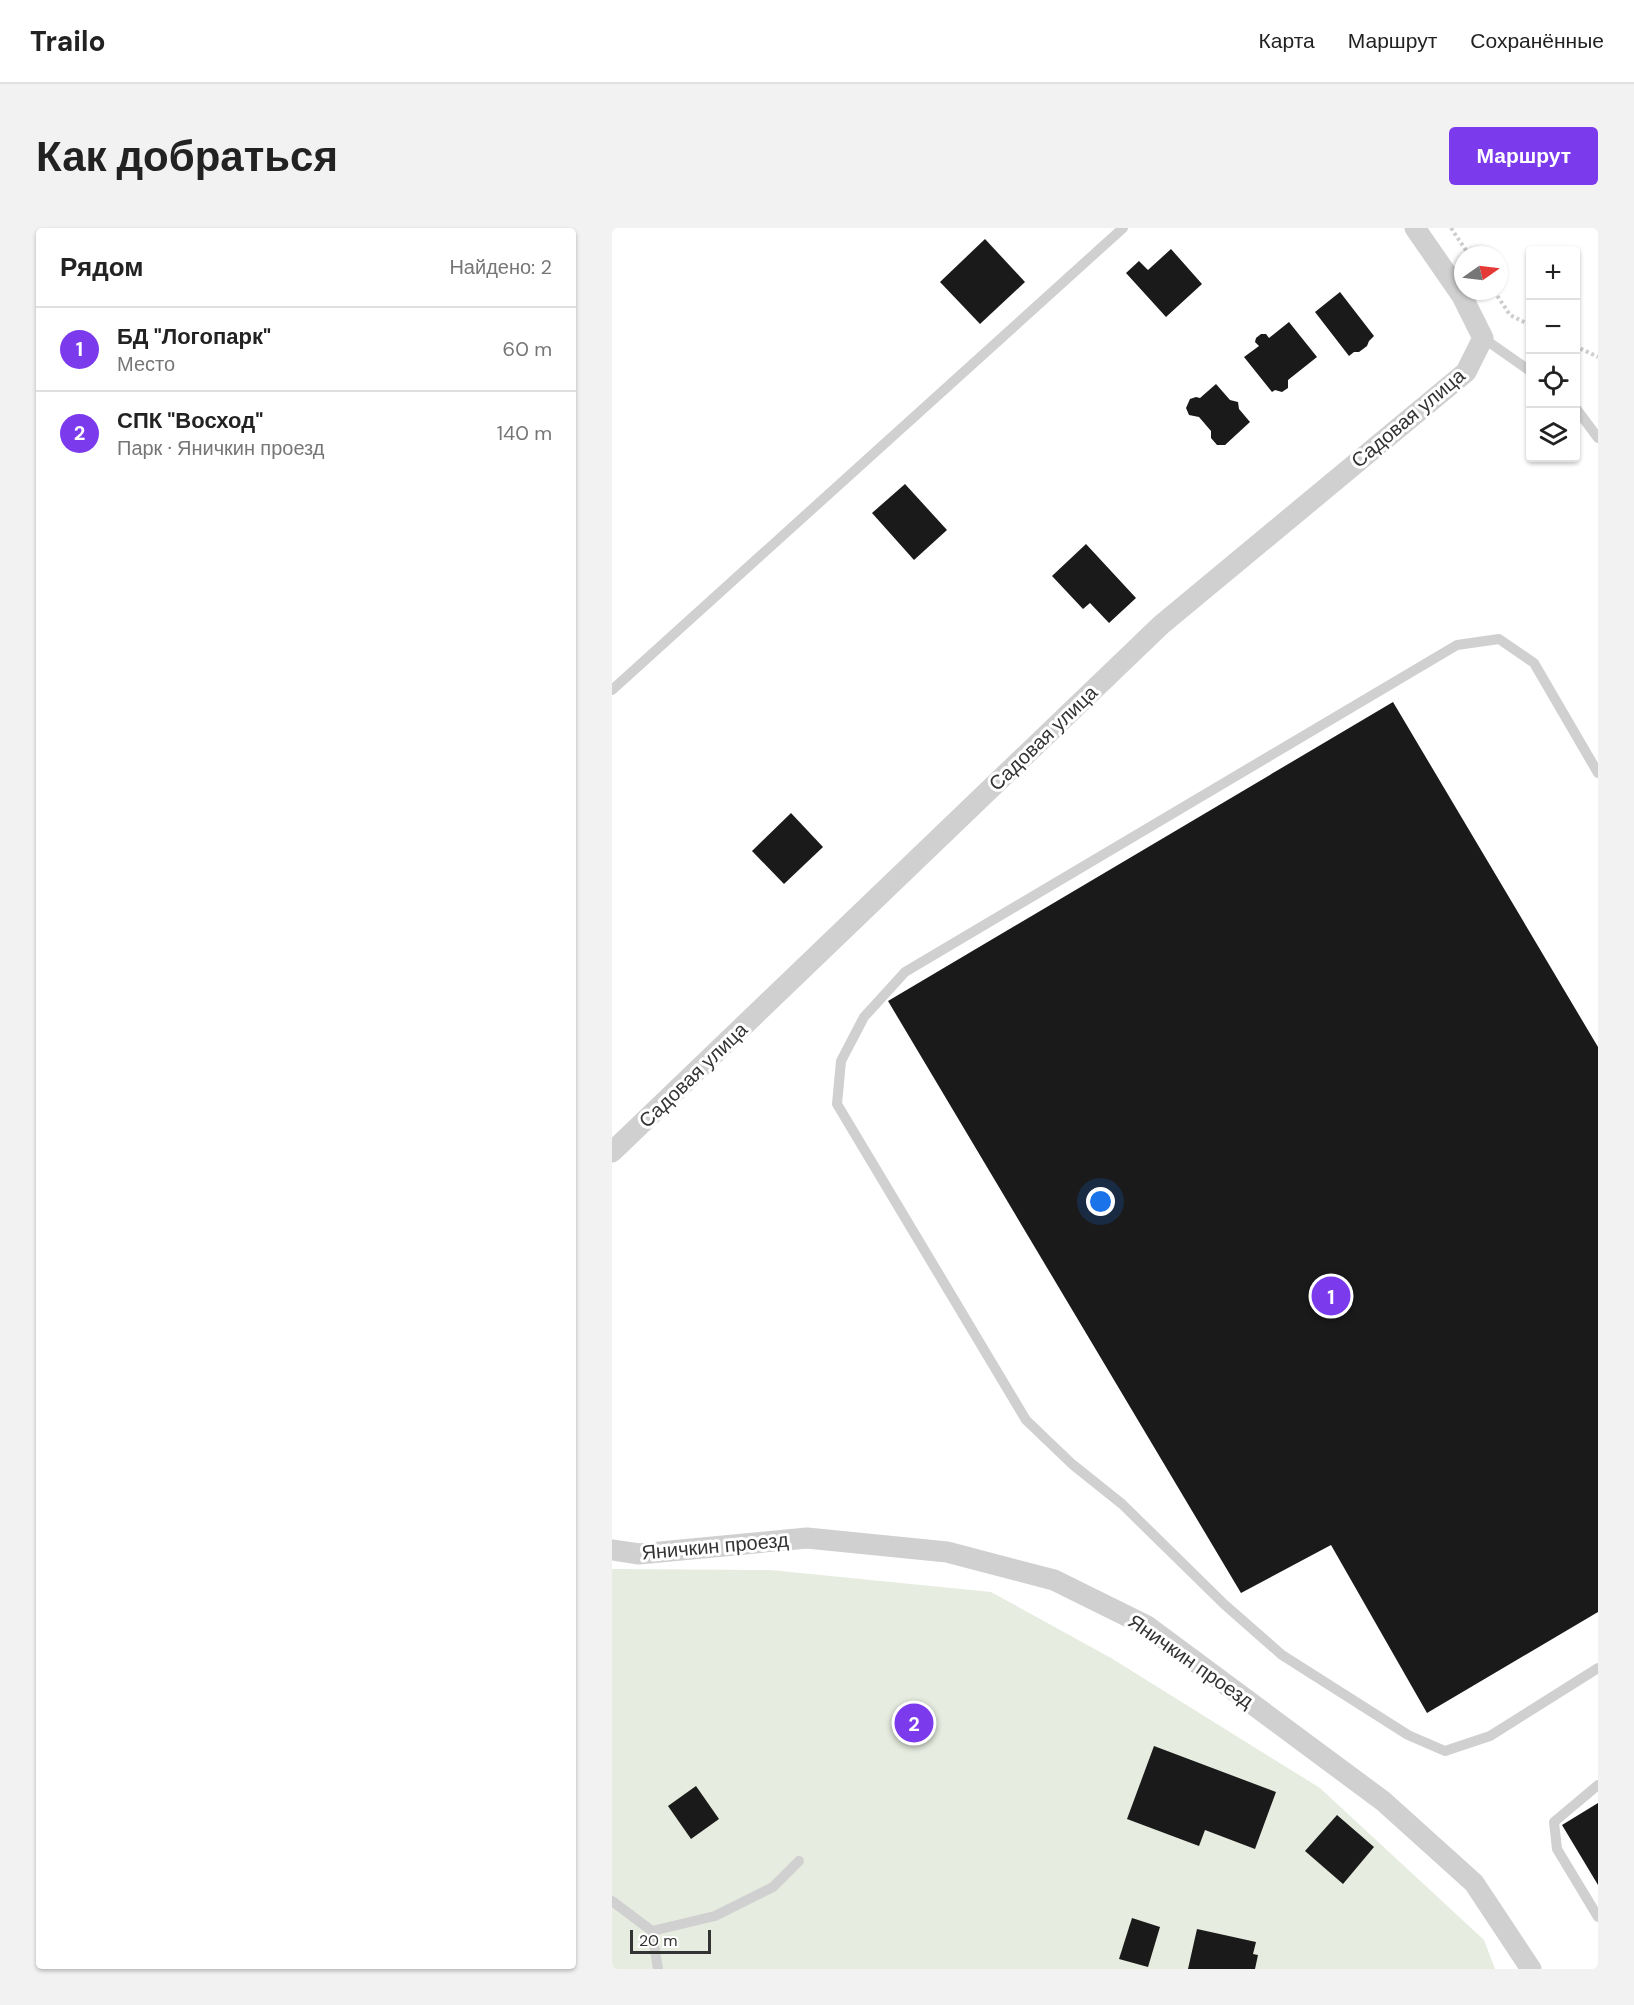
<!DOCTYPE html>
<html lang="ru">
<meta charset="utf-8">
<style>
:root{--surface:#fff;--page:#f2f2f2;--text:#222;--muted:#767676;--line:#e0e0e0;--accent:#7c3aed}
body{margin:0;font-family:"DM Sans",sans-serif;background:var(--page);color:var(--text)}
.controls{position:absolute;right:18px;top:18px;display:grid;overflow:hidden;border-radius:6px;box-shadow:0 2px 4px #0004}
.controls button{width:54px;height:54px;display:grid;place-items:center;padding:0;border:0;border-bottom:2px solid var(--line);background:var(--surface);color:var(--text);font:30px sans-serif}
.compass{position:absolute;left:842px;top:18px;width:54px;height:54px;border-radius:50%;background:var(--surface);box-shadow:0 2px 4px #0004;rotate:76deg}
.scale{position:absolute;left:18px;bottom:15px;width:81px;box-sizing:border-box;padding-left:6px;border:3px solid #333;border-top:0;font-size:16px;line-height:21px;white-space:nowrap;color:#333;-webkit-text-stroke:4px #fff;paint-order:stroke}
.you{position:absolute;left:489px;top:974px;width:21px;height:21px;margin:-15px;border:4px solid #fff;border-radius:50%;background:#1a73e8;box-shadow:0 0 0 9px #1a73e833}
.badge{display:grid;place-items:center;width:39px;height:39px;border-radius:50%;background:var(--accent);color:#fff;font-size:20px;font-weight:700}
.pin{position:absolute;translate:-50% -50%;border:3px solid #fff;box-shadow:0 2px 6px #0006}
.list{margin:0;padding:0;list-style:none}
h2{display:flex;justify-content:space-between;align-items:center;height:78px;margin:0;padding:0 24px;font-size:26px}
h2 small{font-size:20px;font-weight:400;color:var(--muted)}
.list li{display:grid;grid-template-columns:39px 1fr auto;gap:18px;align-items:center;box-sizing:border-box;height:84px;padding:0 24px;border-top:2px solid var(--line)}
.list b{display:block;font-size:22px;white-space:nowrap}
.list p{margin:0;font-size:20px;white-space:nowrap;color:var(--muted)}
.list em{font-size:20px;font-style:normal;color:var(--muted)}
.icon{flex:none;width:33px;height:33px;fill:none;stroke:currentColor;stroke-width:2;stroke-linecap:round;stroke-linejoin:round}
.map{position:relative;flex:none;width:986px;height:1741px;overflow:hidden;border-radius:6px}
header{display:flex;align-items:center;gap:36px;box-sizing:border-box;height:84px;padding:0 30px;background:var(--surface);border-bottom:2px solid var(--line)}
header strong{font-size:28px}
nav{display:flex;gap:33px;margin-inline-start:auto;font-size:21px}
.intro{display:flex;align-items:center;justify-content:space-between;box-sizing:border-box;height:144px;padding:0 36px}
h1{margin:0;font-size:42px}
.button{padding:15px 27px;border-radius:6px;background:var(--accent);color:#fff;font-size:21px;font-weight:700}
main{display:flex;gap:36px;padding:0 36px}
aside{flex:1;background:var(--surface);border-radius:6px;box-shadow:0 2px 4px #0004}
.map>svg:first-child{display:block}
</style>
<header>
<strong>Trailo</strong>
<nav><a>Карта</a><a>Маршрут</a><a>Сохранённые</a></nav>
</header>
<div class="intro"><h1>Как добраться</h1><a class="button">Маршрут</a></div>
<main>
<aside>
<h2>Рядом<small>Найдено: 2</small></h2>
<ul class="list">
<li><span class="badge">1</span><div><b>БД &quot;Логопарк&quot;</b><p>Место</p></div><em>60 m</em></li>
<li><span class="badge">2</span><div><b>СПК &quot;Восход&quot;</b><p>Парк · Яничкин проезд</p></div><em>140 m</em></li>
</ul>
</aside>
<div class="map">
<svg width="986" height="1741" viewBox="0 0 986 1741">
<rect width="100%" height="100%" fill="#fff"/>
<polygon fill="#e6ecdf" points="0,1341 158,1342 379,1364 499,1430 708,1560 872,1712 883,1741 0,1741"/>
<g fill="#1a1a1a">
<polygon points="373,11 413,54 368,96 328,54"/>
<polygon points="559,21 590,56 554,89 514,45 527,33 536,42"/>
<polygon points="728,64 762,108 757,113 755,118 747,124 742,124 737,128 703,84"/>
<polygon points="677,94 705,129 676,152 676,160 670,164 663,162 660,164 632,129 647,118 643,114 644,110 649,106 654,106 657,110"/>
<polygon points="604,156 618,172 626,174 627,181 638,194 613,217 605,217 599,210 599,203 587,189 577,187 574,180 578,171 584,169 588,170"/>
<polygon points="293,256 335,302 302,332 260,285"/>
<polygon points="474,316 524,370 497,395 478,375 471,381 440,348"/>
<polygon points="781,474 986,819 986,1384 815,1485 719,1317 629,1365 276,773"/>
<polygon points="179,585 211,619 172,656 140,623"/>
<polygon points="542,1518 664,1564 643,1621 593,1602 587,1618 515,1591"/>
<polygon points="84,1558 107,1591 79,1611 56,1578"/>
<polygon points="986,1575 986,1657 950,1597"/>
<polygon points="725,1587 762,1619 731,1656 693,1623"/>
<polygon points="520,1690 548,1699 536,1739 507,1731"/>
<polygon points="585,1701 644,1714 641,1726 646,1727 643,1741 576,1741"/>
</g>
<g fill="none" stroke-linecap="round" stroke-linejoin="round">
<g stroke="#cdcdcd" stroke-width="4" stroke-dasharray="3 3" stroke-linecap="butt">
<polyline points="839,0 857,27"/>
<polyline points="882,63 898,87 918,97"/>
<polyline points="963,118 986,129"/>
</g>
<g stroke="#d0d0d0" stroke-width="10">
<polyline points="871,110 918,143"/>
<polyline points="963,179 986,210"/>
<polyline points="0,462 511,0"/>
<polyline points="986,545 922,435 887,411 845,417 293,744 252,789 229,833 225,876 414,1192 460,1236 510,1276 613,1377 670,1427 796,1507 833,1523 878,1508 986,1440"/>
<polyline points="986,1557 942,1594 945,1621 986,1689"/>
<polyline points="0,1673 40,1703 46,1741"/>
<polyline points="40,1703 103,1688 161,1659 187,1633"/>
</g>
<g stroke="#d0d0d0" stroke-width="21">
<polyline points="0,924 549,397 854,144 871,110 850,68 803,0"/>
<polyline points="0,1322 27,1326 195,1310 335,1324 442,1352 535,1398 771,1573 862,1655 919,1741"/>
</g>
</g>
<g text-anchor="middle" stroke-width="6" stroke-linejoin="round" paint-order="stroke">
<g font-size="20" fill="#333" stroke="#fff">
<text transform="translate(796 190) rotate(-40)" y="7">Садовая улица</text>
<text transform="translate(431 510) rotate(-44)" y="7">Садовая улица</text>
<text transform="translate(81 847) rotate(-44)" y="7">Садовая улица</text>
<text transform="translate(103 1318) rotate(-5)" y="7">Яничкин проезд</text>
<text transform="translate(579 1433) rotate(35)" y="7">Яничкин проезд</text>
</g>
</g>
</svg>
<div class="controls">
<button>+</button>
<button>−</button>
<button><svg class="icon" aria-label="locate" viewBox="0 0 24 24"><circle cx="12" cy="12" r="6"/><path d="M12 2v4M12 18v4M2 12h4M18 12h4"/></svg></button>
<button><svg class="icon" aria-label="layers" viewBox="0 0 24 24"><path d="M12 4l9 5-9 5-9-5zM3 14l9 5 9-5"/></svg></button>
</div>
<svg class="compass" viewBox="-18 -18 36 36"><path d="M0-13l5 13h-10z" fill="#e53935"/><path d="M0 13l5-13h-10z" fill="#767676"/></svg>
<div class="scale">20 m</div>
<div class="you"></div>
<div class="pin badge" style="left:719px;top:1068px">1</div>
<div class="pin badge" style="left:302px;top:1495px">2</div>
</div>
</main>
